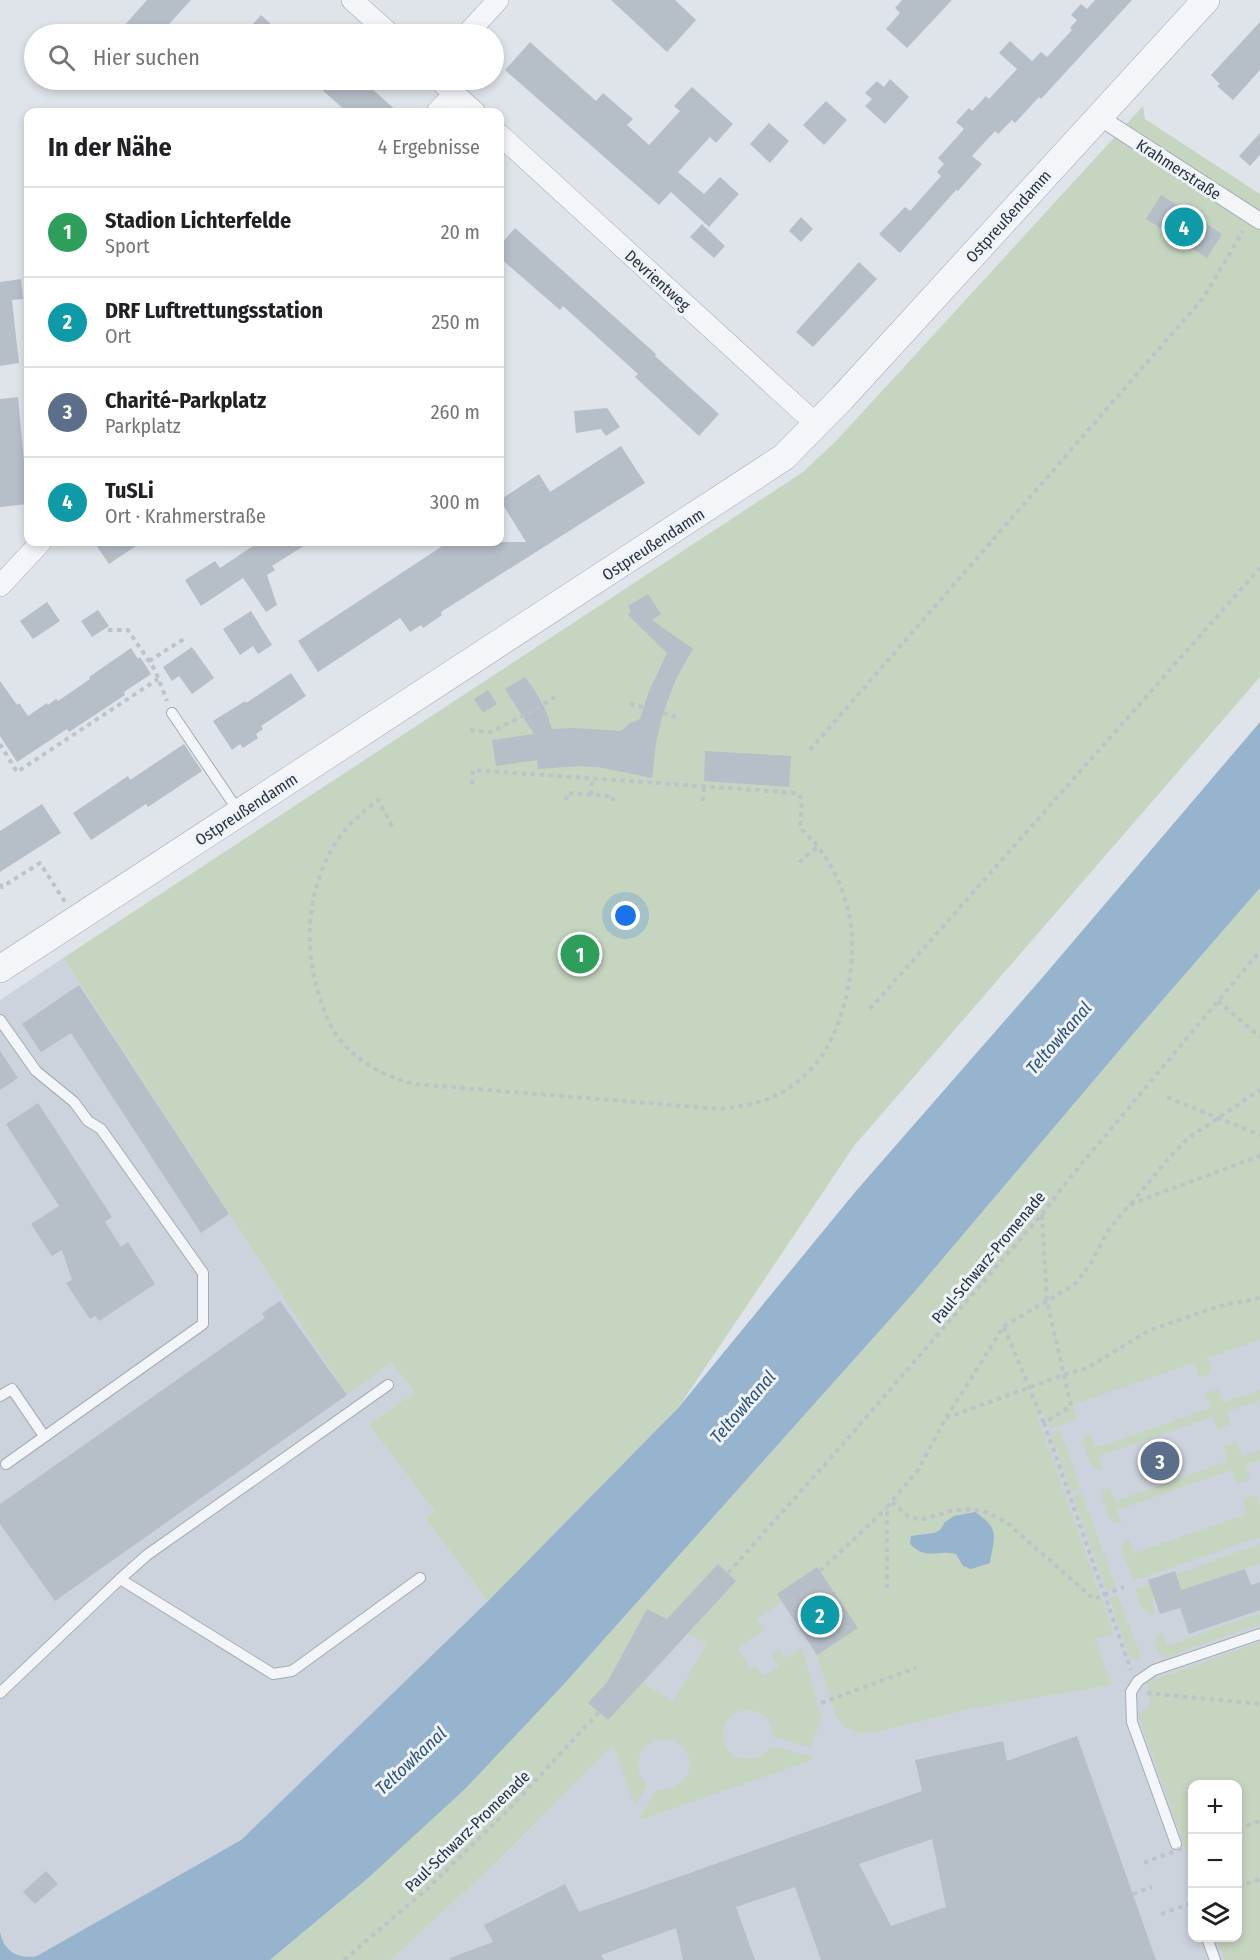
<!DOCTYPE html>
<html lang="de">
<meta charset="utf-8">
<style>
:root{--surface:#fff;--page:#f2f2f2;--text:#202124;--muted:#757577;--line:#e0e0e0;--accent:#dd3758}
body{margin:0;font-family:"Fira Sans Condensed",sans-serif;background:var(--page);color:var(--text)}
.controls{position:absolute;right:18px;bottom:18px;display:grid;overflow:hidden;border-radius:12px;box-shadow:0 3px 9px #0003}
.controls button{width:54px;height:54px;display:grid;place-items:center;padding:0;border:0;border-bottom:2px solid var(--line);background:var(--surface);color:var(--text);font:30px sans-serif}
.you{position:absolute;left:626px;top:916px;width:21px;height:21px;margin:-15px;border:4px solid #fff;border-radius:50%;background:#1a73e8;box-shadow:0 0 0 9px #1a73e833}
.badge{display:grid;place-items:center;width:39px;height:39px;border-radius:50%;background:var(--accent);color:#fff;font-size:20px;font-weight:700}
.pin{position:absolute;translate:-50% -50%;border:3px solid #fff;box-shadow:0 2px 6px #0006}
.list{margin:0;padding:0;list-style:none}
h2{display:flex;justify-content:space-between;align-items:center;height:78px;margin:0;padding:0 24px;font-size:26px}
h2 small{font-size:20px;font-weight:400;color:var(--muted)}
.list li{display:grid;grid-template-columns:39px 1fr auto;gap:18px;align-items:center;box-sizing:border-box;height:90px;padding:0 24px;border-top:2px solid var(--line)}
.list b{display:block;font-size:22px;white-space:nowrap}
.list p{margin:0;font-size:20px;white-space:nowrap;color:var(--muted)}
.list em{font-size:20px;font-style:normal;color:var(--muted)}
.icon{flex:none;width:33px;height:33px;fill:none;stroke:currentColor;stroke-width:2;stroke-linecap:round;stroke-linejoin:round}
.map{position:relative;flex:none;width:1260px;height:1960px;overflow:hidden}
.search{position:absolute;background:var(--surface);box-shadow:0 3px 9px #0003;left:24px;top:24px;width:480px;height:66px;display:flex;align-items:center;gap:15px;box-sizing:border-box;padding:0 21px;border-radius:33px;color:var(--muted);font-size:22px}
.panel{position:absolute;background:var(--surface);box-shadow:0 3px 9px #0003;left:24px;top:108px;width:480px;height:438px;border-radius:12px}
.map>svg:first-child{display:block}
</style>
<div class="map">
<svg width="1260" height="1960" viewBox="0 0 1260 1960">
<rect width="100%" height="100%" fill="#dfe4ea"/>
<g fill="#cdd3dd" fill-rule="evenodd">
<polygon points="63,958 347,1394 391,1363 415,1392 368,1424 434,1511 425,1519 488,1601 241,1840 44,1953 37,1956 26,1958 13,1954 7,1949 1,1939 0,1931 0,1000"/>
<path d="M 1260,1072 L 1260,1960 L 391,1960 L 494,1865 L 613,1745 L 608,1720 L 702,1619 ZM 1192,1784 L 1238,1784 L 1238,1938 L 1192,1938 Z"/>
</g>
<g fill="#c6d5c0" fill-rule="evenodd">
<polygon points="1143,106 1145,119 1260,194 1260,677 854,1146 678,1408 488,1601 425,1519 434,1511 368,1424 415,1392 391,1363 347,1395 63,958 803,472 836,441 949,318"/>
<path d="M 1260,888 L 1260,1340 L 1207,1358 L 1212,1373 L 1199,1377 L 1194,1363 L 1073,1405 L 1077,1420 L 1050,1429 L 1042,1411 L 1036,1412 L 1114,1633 L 1095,1640 L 1112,1685 L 975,1708 L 876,1732 L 859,1733 L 844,1727 L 835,1714 L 817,1655 L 817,1568 L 777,1594 L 783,1601 L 757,1619 L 765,1630 L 737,1648 L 751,1669 L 756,1666 L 763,1676 L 779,1666 L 772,1655 L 780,1650 L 785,1658 L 802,1647 L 822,1718 L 810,1747 L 773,1737 C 771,1701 724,1702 723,1735 C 723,1762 756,1767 771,1746 L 814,1757 L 815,1759 L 640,1820 L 639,1818 L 657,1790 C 680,1792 701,1768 683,1748 C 660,1722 621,1757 647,1785 L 635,1806 L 613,1745 L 494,1865 L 391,1960 L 270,1960 L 367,1879 L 565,1683 L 917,1289 L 1134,1033 ZM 688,1634 L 707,1644 L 673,1701 L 643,1683 Z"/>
<path d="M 1218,1389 L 1223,1403 L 1260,1390 L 1260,1400 L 1227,1412 L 1231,1425 L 1218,1430 L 1213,1417 L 1099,1456 L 1103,1470 L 1094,1469 C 1088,1461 1083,1447 1084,1438 L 1091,1434 L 1096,1448 L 1210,1408 L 1205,1393 Z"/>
<polygon points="1060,1430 1081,1489 1071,1492 1050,1433"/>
<path d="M 1237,1442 L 1242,1456 L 1260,1450 L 1260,1460 L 1246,1465 L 1250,1479 L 1236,1484 L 1231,1470 L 1117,1510 L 1122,1524 L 1113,1522 C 1107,1515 1101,1501 1103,1491 L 1109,1488 L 1115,1501 L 1228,1461 L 1223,1447 Z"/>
<polygon points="1082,1493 1116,1588 1107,1591 1073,1497"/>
<polygon points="1256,1495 1260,1506 1260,1537 1133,1581 1121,1549 1124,1541 1129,1540 1134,1553 1247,1514 1242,1500"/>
<path d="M 1260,1544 L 1260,1563 L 1152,1601 L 1156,1615 C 1141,1616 1139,1600 1135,1589 Z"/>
<polygon points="1118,1595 1141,1657 1131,1660 1109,1598"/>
<path d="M 1260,1613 L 1260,1624 L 1167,1657 C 1157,1655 1154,1647 1156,1637 L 1162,1632 L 1167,1646 Z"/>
<polygon points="1260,1642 1260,1960 1225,1960 1217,1938 1238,1938 1238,1784 1192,1784 1192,1868 1138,1714 1147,1708 1150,1703 1147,1682"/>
</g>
<g fill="#97b4ce">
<path d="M 1260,722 L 1260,888 L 1134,1033 L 917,1289 L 565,1683 L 465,1789 L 367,1879 L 270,1960 L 0,1960 L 0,1931 C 3,1950 17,1960 37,1956 L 241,1840 L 488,1601 L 678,1408 L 856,1191 L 1042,978 Z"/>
<path d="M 975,1512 C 1001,1529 994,1536 990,1563 L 971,1569 L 963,1566 L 956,1554 C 936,1549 927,1561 910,1544 L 911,1536 L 934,1533 L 940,1530 L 945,1522 L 954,1516 Z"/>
</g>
<g fill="#b6bec8" fill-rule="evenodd">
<polygon points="147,0 191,0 160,34 132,34 123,27"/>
<polygon points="611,0 675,0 696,20 667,52"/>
<polygon points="902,0 952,0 907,48 886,29 900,13 895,8"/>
<polygon points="1095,0 1132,0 1041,99 1039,97 1015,123 1012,120 998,134 995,131 972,156 982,164 958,191 956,190 900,253 879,234 905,207 910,211 941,176 937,172 944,164 938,158 964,129 956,122 969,108 972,111 986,96 989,99 1017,69 999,53 1010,41 1032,61 1041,52 1047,57 1072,30 1070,28 1077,20 1071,15 1081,4 1087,9"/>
<polygon points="261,15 282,34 244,34"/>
<polygon points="1260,22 1260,70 1233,100 1217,86 1220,84 1211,75"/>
<polygon points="530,42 596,101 603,93 633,119 627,125 649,145 680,111 674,106 692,87 733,124 716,143 710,137 678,172 704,194 720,177 739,194 709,227 671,192 659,205 505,70"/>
<polygon points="890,79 909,97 885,124 865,106 872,99 865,93 877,81 884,87"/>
<polygon points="311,80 362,80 398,112 347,112"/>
<polygon points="826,101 847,120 824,145 803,125"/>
<polygon points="769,123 789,141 770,163 750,144"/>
<polygon points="1260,133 1260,155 1250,166 1239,156"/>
<polygon points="1161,195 1222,234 1207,258 1146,219"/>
<polygon points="801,217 813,229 801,242 789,231"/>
<polygon points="702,224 725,246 714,258 690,237"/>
<polygon points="515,228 656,354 655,356 719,414 699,436 635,377 638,374 563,306 560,310 500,258 500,245"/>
<polygon points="859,262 877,279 813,347 796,332"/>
<polygon points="21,279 23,299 12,300 19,363 0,366 0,282"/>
<polygon points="18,397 28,504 0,507 0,399"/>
<polygon points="607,408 620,427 606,436 601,429 576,433 574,411"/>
<polygon points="621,446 645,483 441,612 442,615 423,628 421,625 410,632 400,618 318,672 298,641 441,547 438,542 526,542 500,500 539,474 550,492"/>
<polygon points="94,542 142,542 109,564"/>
<polygon points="259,542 310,542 272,566 275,570 267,575 277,605 266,612 243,578 201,606 185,580 215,561 220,568"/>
<polygon points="648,594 661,614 652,620 693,649 677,677 663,713 656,743 652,778 598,767 578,766 538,769 537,760 496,766 492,740 534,734 505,689 525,677 534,689 546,711 552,729 573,728 621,731 630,723 640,719 649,691 667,653 628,615 631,611 628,606"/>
<polygon points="47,602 60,621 33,639 20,621"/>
<polygon points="98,610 109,626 92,637 81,621"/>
<polygon points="251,611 272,645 258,654 253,646 240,655 223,629"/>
<polygon points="192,647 214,678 192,694 179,676 172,681 163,667"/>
<polygon points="131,648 138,659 140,657 151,674 124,692 125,695 69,732 67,729 17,762 0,736 0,681 17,705 19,703 28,716 47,703 48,705 56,699 58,701 90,679 89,677"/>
<polygon points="291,673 306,696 261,726 263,729 256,734 258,738 243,748 240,744 232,750 213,721 245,701 246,703"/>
<polygon points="488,690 497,704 483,713 474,699"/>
<polygon points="184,744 202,771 148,807 146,804 91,840 73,813 128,776 130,780"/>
<polygon points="705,751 791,756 789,787 704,781"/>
<polygon points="42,804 61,833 0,872 0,831"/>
<polygon points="79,985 229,1214 201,1233 71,1033 41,1052 22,1024"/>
<polygon points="0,1051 18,1078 0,1090"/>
<polygon points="38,1103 112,1217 105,1222 121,1247 128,1242 155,1284 99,1321 95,1316 90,1319 66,1283 72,1280 62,1250 52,1256 31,1224 59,1206 6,1124"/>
<polygon points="280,1301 347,1395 55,1601 0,1524 0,1504 265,1318 262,1313"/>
<polygon points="718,1564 736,1581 608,1720 588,1703 608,1681 647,1609 667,1619"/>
<polygon points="817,1567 858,1628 817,1655 777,1594"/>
<polygon points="1245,1569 1251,1585 1260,1582 1260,1610 1189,1634 1180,1608 1160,1614 1148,1580 1175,1571 1181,1590"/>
<path d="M 1077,1736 L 1156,1960 L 821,1960 L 795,1887 L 736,1907 L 755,1960 L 683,1960 L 676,1928 L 601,1955 L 604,1960 L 450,1960 L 450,1958 L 493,1942 L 484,1925 L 565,1884 L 579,1912 L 922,1791 L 915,1760 L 1003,1741 L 1007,1761 ZM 932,1839 L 946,1907 L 891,1926 L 859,1864 Z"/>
<polygon points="46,1871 58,1884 35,1904 23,1892"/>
</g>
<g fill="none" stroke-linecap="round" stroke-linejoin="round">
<defs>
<g id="service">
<polyline points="172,713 239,812"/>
<polyline points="0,1020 36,1071 74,1102 88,1121 101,1129 203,1273 203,1324 6,1464"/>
<polyline points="0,1396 12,1389 44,1436"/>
<polyline points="120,1579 273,1674 292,1671 420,1578"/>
<polyline points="0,1693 120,1579 147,1555 388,1385"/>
<polyline points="1176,1844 1132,1722 1131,1692 1138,1681 1154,1670 1260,1634"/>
<polyline points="1207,1938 1215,1960"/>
</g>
<polyline id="pedestrian" points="1099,117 1260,221"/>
<g id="minor">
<polyline points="352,0 390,34"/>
<polyline points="467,34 498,0"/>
<polyline points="439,80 475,112"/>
<polyline points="437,112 454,94"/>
<polyline points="500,135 817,425"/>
<polyline points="0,586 41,542"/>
</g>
<polyline id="tertiary" points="0,969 784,457 842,398 1206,0"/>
</defs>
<use href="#service" stroke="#a4abb5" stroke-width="12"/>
<use href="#pedestrian" stroke="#a4abb5" stroke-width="18"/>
<use href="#minor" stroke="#a4abb5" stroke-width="22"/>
<use href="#tertiary" stroke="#a4abb5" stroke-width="28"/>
<g stroke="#bec2c9" stroke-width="4" stroke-dasharray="4.5 4.5" stroke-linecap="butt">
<polyline points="108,630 128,630 155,670 167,701"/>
<polyline points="149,661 187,637"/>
<polyline points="630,704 643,707"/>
<polyline points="663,713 679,718"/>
<polyline points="470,730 491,732 531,712 555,697"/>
<polyline points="0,744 17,772 158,679"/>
<polyline points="810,750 1204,297 1243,231"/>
<polyline points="591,795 592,778"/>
<polyline points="566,800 567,793 611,796 613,796 613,803"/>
<polyline points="703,801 704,786"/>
<path d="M 392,826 L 378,800 C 362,813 347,825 336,842 C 307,890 303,942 319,996 C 324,1011 330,1028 341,1041 C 359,1063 387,1077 414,1084 L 721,1109 C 745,1106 770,1102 790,1087 C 803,1079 817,1064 825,1051 C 847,1014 858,956 849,914 C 842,881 825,850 800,828 L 802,799 L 797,793 L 473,770 L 472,784"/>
<polyline points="799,862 818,847"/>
<polyline points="0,884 2,887 40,863 65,902"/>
<polyline points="1218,1001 1260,1037"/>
<polyline points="870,1009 1260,568"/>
<polyline points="1167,1097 1260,1135"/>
<polyline points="1131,1204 1168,1159 1188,1138 1260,1090"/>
<polyline points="1042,1215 1047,1301 1071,1406 1044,1423 1131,1670"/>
<polyline points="1004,1327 1044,1423"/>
<polyline points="946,1418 1063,1375 1087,1368 1150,1330 1220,1306 1260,1298"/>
<polyline points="892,1502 910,1518 924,1519 950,1511 970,1509 989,1513 1007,1523 1094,1599 1124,1587"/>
<polyline points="820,1571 887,1508"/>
<polyline points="728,1573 843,1444 1042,1214 1068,1180 1260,951"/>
<polyline points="887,1588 887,1507 918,1470 946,1418 1004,1326 1074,1285 1091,1263 1107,1232 1128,1206 1146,1198 1260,1156"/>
<polyline points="1147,1693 1260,1704"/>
<polyline points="821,1703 916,1668"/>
<polyline points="1238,1829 1260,1821"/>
<polyline points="1238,1887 1260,1879"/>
<polyline points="1133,1894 1152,1887"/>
<polyline points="1161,1914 1192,1903"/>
<polyline points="344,1960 428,1888 509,1809 599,1712"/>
</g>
<use href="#service" stroke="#f3f5f8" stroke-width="10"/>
<use href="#pedestrian" stroke="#f3f5f8" stroke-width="16"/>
<use href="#minor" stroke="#f3f5f8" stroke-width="21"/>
<use href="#tertiary" stroke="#f3f5f8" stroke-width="27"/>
<polyline stroke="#bec2c9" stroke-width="4" stroke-dasharray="4.5 4.5" stroke-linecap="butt" points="1144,1863 1185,1847"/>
</g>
<g text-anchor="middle" stroke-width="6" stroke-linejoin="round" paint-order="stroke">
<g font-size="16" fill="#263243" stroke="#eff3f7">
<text transform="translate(1179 169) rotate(33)" y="6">Krahmerstraße</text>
<text transform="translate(1008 216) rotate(-48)" y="6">Ostpreußendamm</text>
<text transform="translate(658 280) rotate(42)" y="6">Devrientweg</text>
<text transform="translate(653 544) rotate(-33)" y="6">Ostpreußendamm</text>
<text transform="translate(246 809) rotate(-33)" y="6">Ostpreußendamm</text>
<text transform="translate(988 1257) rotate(-50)" y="6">Paul-Schwarz-Promenade</text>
<text transform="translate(467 1831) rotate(-44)" y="6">Paul-Schwarz-Promenade</text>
</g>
<g font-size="18" font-style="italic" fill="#2c537c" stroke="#eff3f7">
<text transform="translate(1059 1038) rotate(-49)" y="6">Teltowkanal</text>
<text transform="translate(743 1407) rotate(-49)" y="6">Teltowkanal</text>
<text transform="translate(411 1761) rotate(-43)" y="6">Teltowkanal</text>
</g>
</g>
</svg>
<div class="controls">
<button>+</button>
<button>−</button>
<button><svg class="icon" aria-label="layers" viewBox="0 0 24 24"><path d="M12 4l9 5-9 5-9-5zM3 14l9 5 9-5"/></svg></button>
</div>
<div class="you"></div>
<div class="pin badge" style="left:580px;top:954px;background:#2e9e5b">1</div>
<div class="pin badge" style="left:820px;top:1615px;background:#0f9aa8">2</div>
<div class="pin badge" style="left:1160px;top:1461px;background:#5c6f8a">3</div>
<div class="pin badge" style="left:1184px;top:227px;background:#0f9aa8">4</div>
<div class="search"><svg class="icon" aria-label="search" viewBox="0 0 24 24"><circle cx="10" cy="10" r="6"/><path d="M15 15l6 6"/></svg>Hier suchen</div>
<section class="panel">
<h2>In der Nähe<small>4 Ergebnisse</small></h2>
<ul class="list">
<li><span class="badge" style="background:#2e9e5b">1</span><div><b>Stadion Lichterfelde</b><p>Sport</p></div><em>20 m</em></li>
<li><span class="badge" style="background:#0f9aa8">2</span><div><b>DRF Luftrettungsstation</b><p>Ort</p></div><em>250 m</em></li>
<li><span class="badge" style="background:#5c6f8a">3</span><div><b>Charité-Parkplatz</b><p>Parkplatz</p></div><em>260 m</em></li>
<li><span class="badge" style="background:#0f9aa8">4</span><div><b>TuSLi</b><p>Ort · Krahmerstraße</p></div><em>300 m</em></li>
</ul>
</section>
</div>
